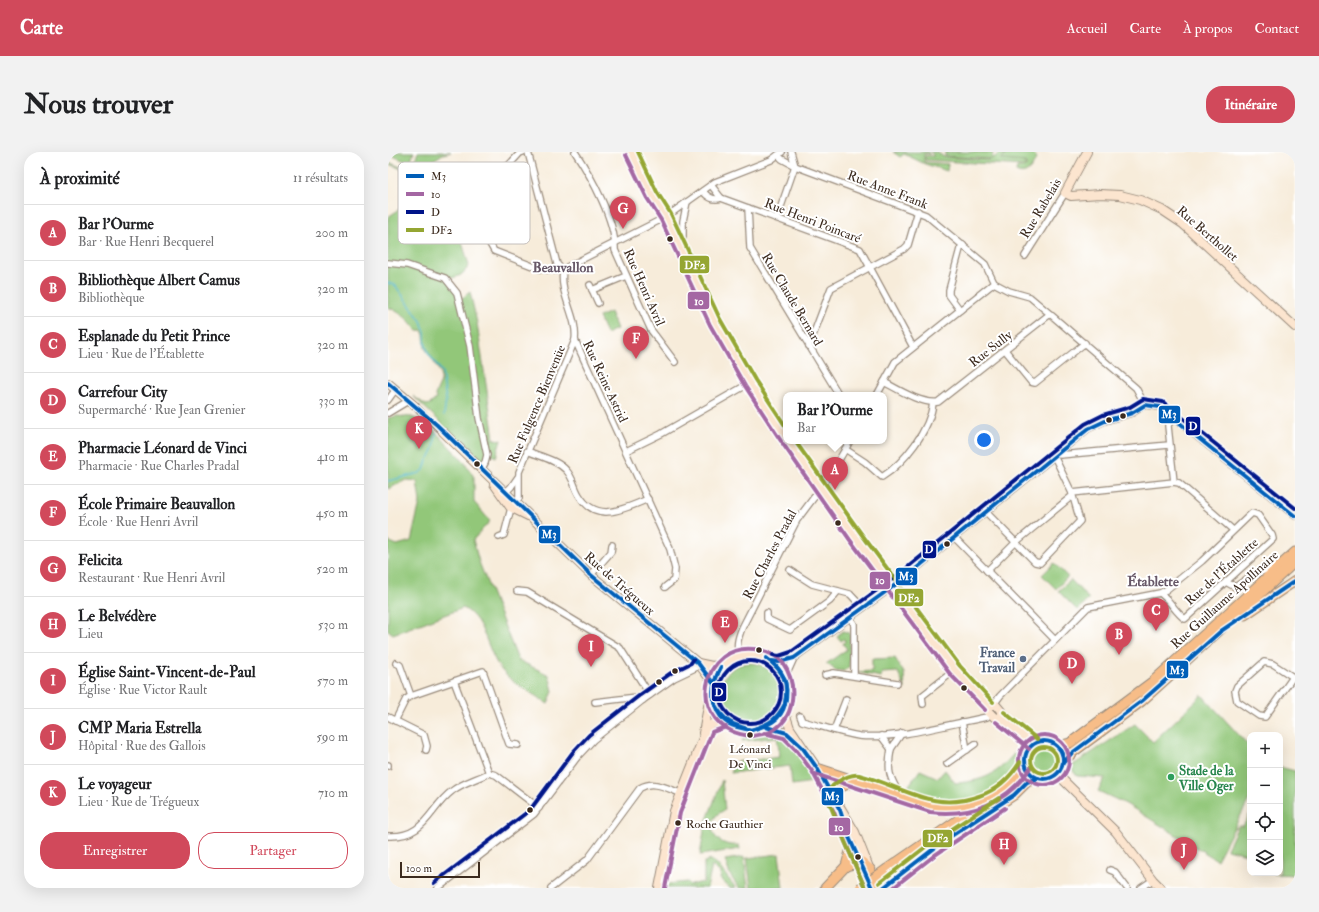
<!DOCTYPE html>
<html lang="fr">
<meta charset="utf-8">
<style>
:root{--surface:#fff;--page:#f2f2f2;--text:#202124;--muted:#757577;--line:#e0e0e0;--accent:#d1495b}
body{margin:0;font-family:"IM FELL Double Pica",serif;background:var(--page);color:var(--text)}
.controls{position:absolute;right:12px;bottom:12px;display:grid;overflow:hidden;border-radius:8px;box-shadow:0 4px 16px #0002}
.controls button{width:36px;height:36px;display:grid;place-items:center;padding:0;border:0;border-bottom:1px solid var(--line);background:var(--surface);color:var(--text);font:20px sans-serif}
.scale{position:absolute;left:12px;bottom:10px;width:80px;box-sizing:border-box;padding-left:4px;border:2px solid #3b2a1e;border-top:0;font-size:11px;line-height:14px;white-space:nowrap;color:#3b2a1e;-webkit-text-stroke:3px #fff;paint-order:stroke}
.you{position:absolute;left:596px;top:288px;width:14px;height:14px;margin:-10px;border:3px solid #fff;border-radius:50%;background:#1a73e8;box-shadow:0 0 0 6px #1a73e833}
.badge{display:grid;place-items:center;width:26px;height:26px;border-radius:50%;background:var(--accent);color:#fff;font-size:13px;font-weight:700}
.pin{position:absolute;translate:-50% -33px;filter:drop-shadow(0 1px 2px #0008)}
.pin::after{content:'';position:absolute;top:21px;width:14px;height:12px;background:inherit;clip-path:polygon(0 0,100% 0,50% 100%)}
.popup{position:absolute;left:395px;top:240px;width:104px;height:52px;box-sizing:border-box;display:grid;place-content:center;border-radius:8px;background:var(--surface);filter:drop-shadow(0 1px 3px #0005);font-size:13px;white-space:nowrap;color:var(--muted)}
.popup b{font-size:15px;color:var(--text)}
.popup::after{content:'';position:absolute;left:50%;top:100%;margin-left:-8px;border:8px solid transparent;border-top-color:var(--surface)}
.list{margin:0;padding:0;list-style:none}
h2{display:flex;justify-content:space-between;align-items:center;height:52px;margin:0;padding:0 16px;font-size:17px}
h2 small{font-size:13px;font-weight:400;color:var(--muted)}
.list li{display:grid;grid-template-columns:26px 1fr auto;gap:12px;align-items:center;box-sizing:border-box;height:56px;padding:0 16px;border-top:1px solid var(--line)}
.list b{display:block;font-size:15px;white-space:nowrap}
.list p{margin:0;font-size:13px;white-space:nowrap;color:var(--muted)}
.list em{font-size:13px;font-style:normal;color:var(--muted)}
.actions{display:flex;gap:8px;padding:12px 16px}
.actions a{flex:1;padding:9px 0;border:1px solid var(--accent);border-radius:16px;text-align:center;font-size:14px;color:var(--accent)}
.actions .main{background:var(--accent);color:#fff}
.icon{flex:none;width:22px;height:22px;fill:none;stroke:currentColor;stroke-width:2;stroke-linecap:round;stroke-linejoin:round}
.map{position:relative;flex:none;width:907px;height:736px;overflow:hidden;border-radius:16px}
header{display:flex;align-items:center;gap:24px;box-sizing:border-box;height:56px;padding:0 20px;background:var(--accent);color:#fff}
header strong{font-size:19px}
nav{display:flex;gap:22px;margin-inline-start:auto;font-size:14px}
.intro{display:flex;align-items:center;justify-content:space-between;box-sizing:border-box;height:96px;padding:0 24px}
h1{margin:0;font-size:28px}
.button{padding:10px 18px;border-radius:16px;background:var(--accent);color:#fff;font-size:14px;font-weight:700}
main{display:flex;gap:24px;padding:0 24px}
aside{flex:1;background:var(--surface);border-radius:16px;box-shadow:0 4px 16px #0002}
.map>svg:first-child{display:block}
</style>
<header>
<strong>Carte</strong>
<nav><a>Accueil</a><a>Carte</a><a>À propos</a><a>Contact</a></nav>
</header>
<div class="intro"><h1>Nous trouver</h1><a class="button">Itinéraire</a></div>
<main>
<aside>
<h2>À proximité<small>11 résultats</small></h2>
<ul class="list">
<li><span class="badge">A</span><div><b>Bar l'Ourme</b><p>Bar · Rue Henri Becquerel</p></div><em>200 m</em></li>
<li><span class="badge">B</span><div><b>Bibliothèque Albert Camus</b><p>Bibliothèque</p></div><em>320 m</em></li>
<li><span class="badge">C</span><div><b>Esplanade du Petit Prince</b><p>Lieu · Rue de l'Établette</p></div><em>320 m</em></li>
<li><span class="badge">D</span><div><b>Carrefour City</b><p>Supermarché · Rue Jean Grenier</p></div><em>330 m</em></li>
<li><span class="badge">E</span><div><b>Pharmacie Léonard de Vinci</b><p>Pharmacie · Rue Charles Pradal</p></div><em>410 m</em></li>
<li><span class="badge">F</span><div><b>École Primaire Beauvallon</b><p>École · Rue Henri Avril</p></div><em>450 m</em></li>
<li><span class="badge">G</span><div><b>Felicita</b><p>Restaurant · Rue Henri Avril</p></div><em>520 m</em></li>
<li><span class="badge">H</span><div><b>Le Belvédère</b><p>Lieu</p></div><em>530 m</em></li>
<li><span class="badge">I</span><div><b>Église Saint-Vincent-de-Paul</b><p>Église · Rue Victor Rault</p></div><em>570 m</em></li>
<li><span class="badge">J</span><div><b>CMP Maria Estrella</b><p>Hôpital · Rue des Gallois</p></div><em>590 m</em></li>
<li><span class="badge">K</span><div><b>Le voyageur</b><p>Lieu · Rue de Trégueux</p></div><em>710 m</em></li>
</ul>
<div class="actions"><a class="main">Enregistrer</a><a>Partager</a></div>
</aside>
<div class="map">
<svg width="907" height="736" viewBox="0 0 907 736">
<rect width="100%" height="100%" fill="#fff"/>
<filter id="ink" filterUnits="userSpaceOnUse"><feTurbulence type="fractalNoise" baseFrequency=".025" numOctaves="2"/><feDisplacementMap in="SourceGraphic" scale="8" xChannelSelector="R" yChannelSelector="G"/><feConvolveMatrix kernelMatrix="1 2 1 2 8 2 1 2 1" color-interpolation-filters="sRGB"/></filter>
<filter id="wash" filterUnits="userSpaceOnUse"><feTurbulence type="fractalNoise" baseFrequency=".012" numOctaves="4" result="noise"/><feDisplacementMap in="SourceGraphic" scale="16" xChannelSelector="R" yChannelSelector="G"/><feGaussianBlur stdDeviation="0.9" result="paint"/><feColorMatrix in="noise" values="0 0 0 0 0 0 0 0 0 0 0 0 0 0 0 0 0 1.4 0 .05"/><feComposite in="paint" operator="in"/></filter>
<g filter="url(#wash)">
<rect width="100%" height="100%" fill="#f7ecda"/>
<g fill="#92c779" stroke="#66784c">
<polygon points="0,0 26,0 22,11 0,2"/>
<polygon points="30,0 63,0 55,2 23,22 7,14 0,13 0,10 23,19"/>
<polygon points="505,0 540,0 542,2 536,2 536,10 560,12 559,19 537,12 516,2 512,5"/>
<polygon points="542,0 549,0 556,5 599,8 603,7 557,4 557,0 605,0 604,7 613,0 618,0 613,8 637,10 637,14 537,8 537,4 546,4"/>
<path d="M 619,0 L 641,0 L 649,5 C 645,13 640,26 628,20 L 629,15 L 638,15 L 638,10 L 614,8 Z"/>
<path d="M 19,52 L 65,76 L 68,83 L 72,84 L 81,113 C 76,122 71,126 60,126 L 73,147 L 82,140 L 89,171 L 106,287 L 113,288 L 108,305 L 104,303 L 93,309 L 25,244 L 38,253 L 42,252 L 48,247 L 47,243 L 53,230 L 52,220 L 37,196 L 36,183 L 34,178 L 29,179 C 21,167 13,161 0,155 L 0,65 Z"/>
<polygon points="222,160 229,177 218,182 211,165"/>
<path d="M 8,264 L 24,265 L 43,275 L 77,311 L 86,325 L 86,350 L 102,369 L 85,388 L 91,410 L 130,508 L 161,523 L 165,539 L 160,552 C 147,543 128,533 117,522 C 98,503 99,468 75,456 L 5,482 L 0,478 L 0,389 L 9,393 L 23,389 L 32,350 L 29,329 L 18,328 L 0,337 L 0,266 Z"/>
<polygon points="666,411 680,425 668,437 654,423"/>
<polygon points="683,428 701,447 689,458 670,439"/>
<polygon points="455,479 461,481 462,484 461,515 456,519 446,518 445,515 438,512 459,497 455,492 457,489 456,487 453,489 449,484"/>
<polygon points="507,506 516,521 517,537 510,520 494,521 493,525 468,520 484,519 484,507"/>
<circle cx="362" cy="541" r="30"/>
<polygon points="814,543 862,595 862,646 829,708 738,652 710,639 717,626 689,624 682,615 747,572 765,590"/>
<path d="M 382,582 C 403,585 414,609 426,625 L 425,630 L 404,633 L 402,614 L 343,621 L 347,610 L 392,605 L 389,585 L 354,589 L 356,585 Z"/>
<path d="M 633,593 C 633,600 632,614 628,620 C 619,635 581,653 564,654 C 551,655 527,646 517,639 L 532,618 L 550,626 L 557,618 L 567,631 C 601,629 613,619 633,593 Z"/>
<circle cx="656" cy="608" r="14"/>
<polygon points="892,615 907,619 907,723 886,722 892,721"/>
<path d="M 334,628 L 337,658 C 315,666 322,696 351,693 L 352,697 L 312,703 L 317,673 Z"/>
<polygon points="862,662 862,703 839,697 850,674 855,674"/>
<polygon points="391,702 395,736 363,736 359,706"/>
<polygon points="356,705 360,736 351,736 342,723 337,708"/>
<polygon points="322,708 328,711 348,736 342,736 332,727 333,721 324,714 319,736 278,736 278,732 300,730 301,733 316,730 316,710"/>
</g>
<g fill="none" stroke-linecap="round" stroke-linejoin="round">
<g stroke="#4bb5c9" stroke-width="1.5">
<polyline points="0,131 7,133 33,169 37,180 37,191 40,201 54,220 58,248 56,263"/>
<polyline points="41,306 46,296 48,281"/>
<polyline points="0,329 32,321 36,318 39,308"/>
</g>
</g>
</g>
<g filter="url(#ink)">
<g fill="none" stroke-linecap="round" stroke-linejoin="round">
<defs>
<g id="street">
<polyline points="135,0 132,1 86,51 83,59 106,99 152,117 175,119"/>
<polyline points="140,0 169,112 175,119"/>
<path d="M 187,0 C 203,24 228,69 227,98 L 263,178 L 287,210"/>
<polyline points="403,0 407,14"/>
<path d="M 390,3 L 394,7 L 407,14 L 538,63 L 597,112 L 606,131 L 621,139 L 642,145 L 662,162 L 550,250 C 533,252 511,238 496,230"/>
<polyline points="323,33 333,46"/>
<polyline points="50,37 58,37 76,53 83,56"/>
<path d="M 315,39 C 319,45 326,49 333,46 L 472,97 L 525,195"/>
<polyline points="360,56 362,96 451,243"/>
<polyline points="389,66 407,14"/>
<polyline points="295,98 295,69 299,50"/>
<polyline points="637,104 677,41"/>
<polyline points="0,111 19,113 57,126 69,141 82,194 91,266 99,303 97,311 93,318"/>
<path d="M 175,119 C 171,142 190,165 187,188 L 282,397 L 287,417 L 286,428 L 277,435"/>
<polyline points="175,119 179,115 278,65 327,30 383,8 394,0"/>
<polyline points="202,133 210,151"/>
<polyline points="204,138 238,124"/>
<polyline points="572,158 561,143 561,138 572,97 575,93"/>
<polyline points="662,162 748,236 757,253"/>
<polyline points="421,194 443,136 516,97 520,93 530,59"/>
<polyline points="617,198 643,230 647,231 697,191"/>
<polyline points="489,243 507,210 606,131"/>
<polyline points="0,248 8,237"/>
<polyline points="27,254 55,280"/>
<polyline points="0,261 20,249"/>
<polyline points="784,265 780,274 786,330"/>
<path d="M 457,297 L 477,310 L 494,325 C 516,311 542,278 545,251"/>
<path d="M 139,299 C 151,304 169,308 178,318 C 185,325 186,335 191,343 C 208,372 236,357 260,347"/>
<polyline points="238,299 273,282 362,231"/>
<polyline points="670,301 672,303 781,293"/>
<polyline points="666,304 684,341 786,330 791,331 845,378"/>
<polyline points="431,332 441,325 462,289"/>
<polyline points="118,340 123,335 130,325"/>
<polyline points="128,349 131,346 131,320 187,188"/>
<polyline points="598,360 647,410 652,411 692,369 684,341"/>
<polyline points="111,385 116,383 123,356"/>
<polyline points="566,385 667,488"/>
<polyline points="402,418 424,432 462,442 475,456"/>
<polyline points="599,419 628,390 684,344"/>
<polyline points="203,423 223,400 224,393"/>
<polyline points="838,430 847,435 863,424 890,413"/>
<polyline points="129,439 139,440 232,496 262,543"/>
<polyline points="379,461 379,467 402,478 442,449 450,439"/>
<polyline points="462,466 466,472 466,523"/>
<path d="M 351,504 C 348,493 350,486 354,476 L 409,368 L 427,344 L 435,337"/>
<polyline points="384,509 391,510 406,506 514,428 700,277 717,269 744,261 757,253 772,255 907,364"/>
<polyline points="8,511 12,513 23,544"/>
<polyline points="437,523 446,521 509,531"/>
<polyline points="905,525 877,565 871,564 849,549 847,539 849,534 876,510 885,512 905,525 907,526"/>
<polyline points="397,526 406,506"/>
<polyline points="66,529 101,621"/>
<polyline points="207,550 249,545 255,548"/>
<polyline points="535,552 534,544 567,518"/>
<path d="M 606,552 L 612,544 L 700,455 L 772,441 L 778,438 L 814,409 L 864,361 L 870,363 L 884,383 L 885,387 L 797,467 C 787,460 782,448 772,441"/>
<path d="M 412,564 L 414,569 C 433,574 452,581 471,584 C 507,588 562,572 599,565 L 603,561"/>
<polyline points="0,565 36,583 39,594 38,598"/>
<polyline points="7,569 18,547 23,544 95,519 121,592 130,593"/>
<polyline points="574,570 579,598"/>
<polyline points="446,578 458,547"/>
<path d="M 493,584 L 503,597 C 499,619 501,625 513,644"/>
<polyline points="503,597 514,581"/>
<polyline points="559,612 587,592"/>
<polyline points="0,614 0,613"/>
<polyline points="101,621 108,623 151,656"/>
<path d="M 0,684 C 38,686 41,656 64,639 C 74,631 89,627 101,621"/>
<polyline points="722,718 727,720 739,736"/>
<polyline points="50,736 146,662 190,604 205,588 255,548 286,526 307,516 310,511"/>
<path d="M 163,736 L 199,708 L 252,636 C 266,628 278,636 292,641"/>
<polyline points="753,736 765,728"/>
</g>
<g id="secondary">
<polyline points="243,0 264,43 278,65 327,170 362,231 398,286"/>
<polyline points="699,0 677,41 683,44 712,42 732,43 752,48 774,58 795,72 907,175"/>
<polyline points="0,231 27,254"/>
<polyline points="55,280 203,423 310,511 325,531"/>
<polyline points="400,289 467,384 567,518 601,554"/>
<polyline points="106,332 122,355 140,364"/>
<circle cx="362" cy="540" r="38"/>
<polyline points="310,511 324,514 337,512"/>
<polygon points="603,553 608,553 614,560 611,566 607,566 600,559 600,556"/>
<polyline points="396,558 402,576 429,616 467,680 482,718"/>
<polyline points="612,565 645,592"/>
<polyline points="378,575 399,581 406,588"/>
<polyline points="315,581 322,544"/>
<polyline points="669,622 728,680 765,728 773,736"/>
<polyline points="456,668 460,683 483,735"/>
<polyline points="271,736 286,659 319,576 324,572 337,569"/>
</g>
<g id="primary">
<polyline points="857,463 907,429"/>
<circle cx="656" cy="608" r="19"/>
<polyline points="666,591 674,593 682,591 764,530 907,400"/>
<polyline points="675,611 684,601 754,549 907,410"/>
<path d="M 429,616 L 544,654 C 565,657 582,652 601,647"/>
<path d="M 445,643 C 451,634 460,632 469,629"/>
<polyline points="458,714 464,692"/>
<polyline points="499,717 625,630 632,624 637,613"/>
<polyline points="502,725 626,643 639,630 650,626"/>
<polyline points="437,736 458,714 474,710 483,718"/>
<polyline points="495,736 510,725"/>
</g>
</defs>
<use href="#street" stroke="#998b7c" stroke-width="8"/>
<use href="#secondary" stroke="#998b7c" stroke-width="10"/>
<use href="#primary" stroke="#998b7c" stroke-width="11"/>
<use href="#street" stroke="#fff" stroke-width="5.5"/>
<use href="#secondary" stroke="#fce5cf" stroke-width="8"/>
<use href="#primary" stroke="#f7bd88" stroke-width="9"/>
<defs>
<g id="primary-bridge">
<polyline points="472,736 499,717"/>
<polyline points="487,736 502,725"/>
</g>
</defs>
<use href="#primary-bridge" stroke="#998b7c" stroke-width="11" stroke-linecap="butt"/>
<use href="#primary-bridge" stroke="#f7bd88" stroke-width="9"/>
<defs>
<g id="bus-1">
<polyline points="0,231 49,273 203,423 310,511 325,531"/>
<path d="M 378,506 C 395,517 402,531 397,552"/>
<path d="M 378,506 C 396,519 401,530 397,552"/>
<polyline points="384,509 391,510 406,506 514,428 700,277 717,269 744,261 757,253 772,255 907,364"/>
<path d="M 327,553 C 337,570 344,573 363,578"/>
<path d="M 327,553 C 333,572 345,575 363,578"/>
<path d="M 327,553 C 323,539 326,527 333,515"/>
<path d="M 327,553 C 324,538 326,528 333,515"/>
<polyline points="378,575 399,581 414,595 429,616 452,658 460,683 484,736"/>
<path d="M 363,578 C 381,572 388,569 397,552"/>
<path d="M 363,578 C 379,574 393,569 397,552"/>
<circle cx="656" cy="608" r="19"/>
<polyline points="675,611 684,601 754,549 833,479 907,429"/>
<polyline points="495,736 557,688 626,643 639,630 650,626"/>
</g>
<g id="bus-2">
<polyline points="238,3 259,46 273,68 322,173 357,234 393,289"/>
<polyline points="395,292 462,388 562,522 597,558"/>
<polyline points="608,570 641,597"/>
<polyline points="376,581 396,586 409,599 424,619 446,660 455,685 477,736"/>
<circle cx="656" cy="608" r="25"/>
<path d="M 364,584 C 294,578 311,485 372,498 C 380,500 390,504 395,511 C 410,533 408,567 382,580 C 377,582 370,583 364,584"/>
<path d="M 427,622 L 542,660 C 582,665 620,651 642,616"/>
<polyline points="277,736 292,661 324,580 338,575"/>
<polyline points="505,736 547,703 617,656"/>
</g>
<g id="bus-3">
<polyline points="385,503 391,504 403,500 510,423 697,272 715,263 742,255 755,247 775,250 907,356"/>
<circle cx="362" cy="540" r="31"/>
<polyline points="46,731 142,658 185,600 201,583 252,543 283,521 303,511 305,508"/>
</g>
<g id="bus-4">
<polyline points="250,0 269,40 283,62 332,167 367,228 398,275"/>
<polyline points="407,289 472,380 572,514 605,550"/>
<polyline points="616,560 649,587"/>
<circle cx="656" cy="608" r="13"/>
<polyline points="491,731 540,693 611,646"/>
<path d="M 477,736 L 455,685 L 439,645 C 438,634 461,621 471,623 C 515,634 544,661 591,644 C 609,638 622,626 632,610"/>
</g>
</defs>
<use href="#bus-1" stroke="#fff" stroke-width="7"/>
<use href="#bus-2" stroke="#fff" stroke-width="7"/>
<use href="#bus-3" stroke="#fff" stroke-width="7"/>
<use href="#bus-4" stroke="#fff" stroke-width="7"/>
<use href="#bus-1" stroke="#005eb8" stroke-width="4"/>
<use href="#bus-2" stroke="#a467a3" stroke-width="4"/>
<use href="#bus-3" stroke="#001489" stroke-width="4"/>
<use href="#bus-4" stroke="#95a632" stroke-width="4"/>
</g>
</g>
<g fill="#3b2a1e" stroke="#fff" stroke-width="1.5">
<circle cx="282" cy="87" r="3.5"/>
<circle cx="735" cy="264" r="3.5"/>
<circle cx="721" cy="268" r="3.5"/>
<circle cx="89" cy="312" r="3.5"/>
<circle cx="450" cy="371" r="3.5"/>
<circle cx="559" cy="392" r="3.5"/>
<circle cx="371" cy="498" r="3.5"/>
<circle cx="287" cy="519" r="3.5"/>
<circle cx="271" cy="530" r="3.5"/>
<circle cx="576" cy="536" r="3.5"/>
<circle cx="362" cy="583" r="3.5"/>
<circle cx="142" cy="658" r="3.5"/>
<circle cx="290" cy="671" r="3.5"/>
<circle cx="470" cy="705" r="3.5"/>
</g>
<circle fill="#5c6f8a" stroke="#fff" stroke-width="1.5" cx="635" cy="507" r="4"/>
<circle fill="#2e9e5b" stroke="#fff" stroke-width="1.5" cx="783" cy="625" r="4"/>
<g text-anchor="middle" stroke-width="4" stroke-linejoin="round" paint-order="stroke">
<g font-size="12" fill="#3b2a1e" stroke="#fff">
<text x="362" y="601">Léonard<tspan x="362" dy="15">De Vinci</tspan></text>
<text x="298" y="676" text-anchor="start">Roche Gauthier</text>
</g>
<g font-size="13" fill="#3b2a1e" stroke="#fff">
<text transform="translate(500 37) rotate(21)" y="5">Rue Anne Frank</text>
<text transform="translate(652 56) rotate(-59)" y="5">Rue Rabelais</text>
<text transform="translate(425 68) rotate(21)" y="5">Rue Henri Poincaré</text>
<text transform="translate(820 81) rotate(41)" y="5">Rue Berthollet</text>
<text transform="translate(257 135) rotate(66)" y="5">Rue Henri Avril</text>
<text transform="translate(405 147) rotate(59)" y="5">Rue Claude Bernard</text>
<text transform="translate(602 196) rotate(-38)" y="5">Rue Sully</text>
<text transform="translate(218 229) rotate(65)" y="5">Rue Reine Astrid</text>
<text transform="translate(148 252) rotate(-67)" y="5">Rue Fulgence Bienvenüe</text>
<text transform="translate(381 402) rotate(-62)" y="5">Rue Charles Pradal</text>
<text transform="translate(833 419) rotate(-42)" y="5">Rue de l'Établette</text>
<text transform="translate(232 431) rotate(41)" y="5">Rue de Trégueux</text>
<text transform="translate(836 447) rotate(-42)" y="5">Rue Guillaume Apollinaire</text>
</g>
<g font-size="13" font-weight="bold" fill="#4e5e75" stroke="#fff" text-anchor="end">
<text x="627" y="505">France<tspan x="627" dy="15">Travail</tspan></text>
</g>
<g font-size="13" font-weight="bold" fill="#27864d" stroke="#fff" text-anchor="start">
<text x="791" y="623">Stade de la<tspan x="791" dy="15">Ville Oger</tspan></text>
</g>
<g font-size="14" font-weight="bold" fill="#675868" stroke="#fff">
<text x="175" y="120">Beauvallon</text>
<text x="765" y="434">Établette</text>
</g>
</g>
<rect x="10" y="10" width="132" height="82" rx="6" fill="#fff" stroke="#c4bfbc" stroke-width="1"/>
<rect x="18" y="22" width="18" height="4" fill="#005eb8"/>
<rect x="18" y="40" width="18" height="4" fill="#a467a3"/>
<rect x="18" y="58" width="18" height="4" fill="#001489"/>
<rect x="18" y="76" width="18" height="4" fill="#95a632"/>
<g font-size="11" fill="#3b2a1e">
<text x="43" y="28">M3</text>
<text x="43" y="46">10</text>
<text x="43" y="64">D</text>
<text x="43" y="82">DF2</text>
</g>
<g stroke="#fff" stroke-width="1.5">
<rect x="291" y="103" width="31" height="19" rx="4" fill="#95a632"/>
<rect x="299" y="139" width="23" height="19" rx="4" fill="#a467a3"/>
<rect x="770" y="253" width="23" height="19" rx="4" fill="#005eb8"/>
<rect x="797" y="264" width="16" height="20" rx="4" fill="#001489"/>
<rect x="150" y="373" width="23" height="19" rx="4" fill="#005eb8"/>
<rect x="534" y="388" width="15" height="19" rx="4" fill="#001489"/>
<rect x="507" y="415" width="23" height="19" rx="4" fill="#005eb8"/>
<rect x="481" y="419" width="22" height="19" rx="4" fill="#a467a3"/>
<rect x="506" y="436" width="30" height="19" rx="4" fill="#95a632"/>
<rect x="778" y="508" width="23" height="19" rx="4" fill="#005eb8"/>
<rect x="323" y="530" width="16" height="20" rx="4" fill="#001489"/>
<rect x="433" y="635" width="23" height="19" rx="4" fill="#005eb8"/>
<rect x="440" y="665" width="23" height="19" rx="4" fill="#a467a3"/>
<rect x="534" y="677" width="31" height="19" rx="4" fill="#95a632"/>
</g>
<g font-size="11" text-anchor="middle" font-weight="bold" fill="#fff">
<text x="307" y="117">DF2</text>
<text x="311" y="153">10</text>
<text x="781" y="266">M3</text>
<text x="805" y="278">D</text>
<text x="161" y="386">M3</text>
<text x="541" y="401">D</text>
<text x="518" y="428">M3</text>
<text x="492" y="432">10</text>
<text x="521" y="450">DF2</text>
<text x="789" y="522">M3</text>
<text x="331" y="544">D</text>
<text x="444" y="648">M3</text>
<text x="451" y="679">10</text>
<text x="550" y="690">DF2</text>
</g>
</svg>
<div class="controls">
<button>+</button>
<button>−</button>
<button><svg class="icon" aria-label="locate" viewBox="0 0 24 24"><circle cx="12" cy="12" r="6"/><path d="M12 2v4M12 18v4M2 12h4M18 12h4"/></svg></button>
<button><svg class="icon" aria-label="layers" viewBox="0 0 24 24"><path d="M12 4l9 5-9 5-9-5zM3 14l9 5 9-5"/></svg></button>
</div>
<div class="scale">100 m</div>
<div class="you"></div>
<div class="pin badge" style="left:447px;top:338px">A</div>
<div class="popup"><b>Bar l'Ourme</b>Bar</div>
<div class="pin badge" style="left:731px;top:503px">B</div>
<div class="pin badge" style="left:768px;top:479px">C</div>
<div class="pin badge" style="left:684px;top:532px">D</div>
<div class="pin badge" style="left:337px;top:491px">E</div>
<div class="pin badge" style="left:248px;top:207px">F</div>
<div class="pin badge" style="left:235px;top:77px">G</div>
<div class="pin badge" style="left:616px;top:713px">H</div>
<div class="pin badge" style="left:203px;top:515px">I</div>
<div class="pin badge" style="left:796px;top:718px">J</div>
<div class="pin badge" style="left:31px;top:297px">K</div>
</div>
</main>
